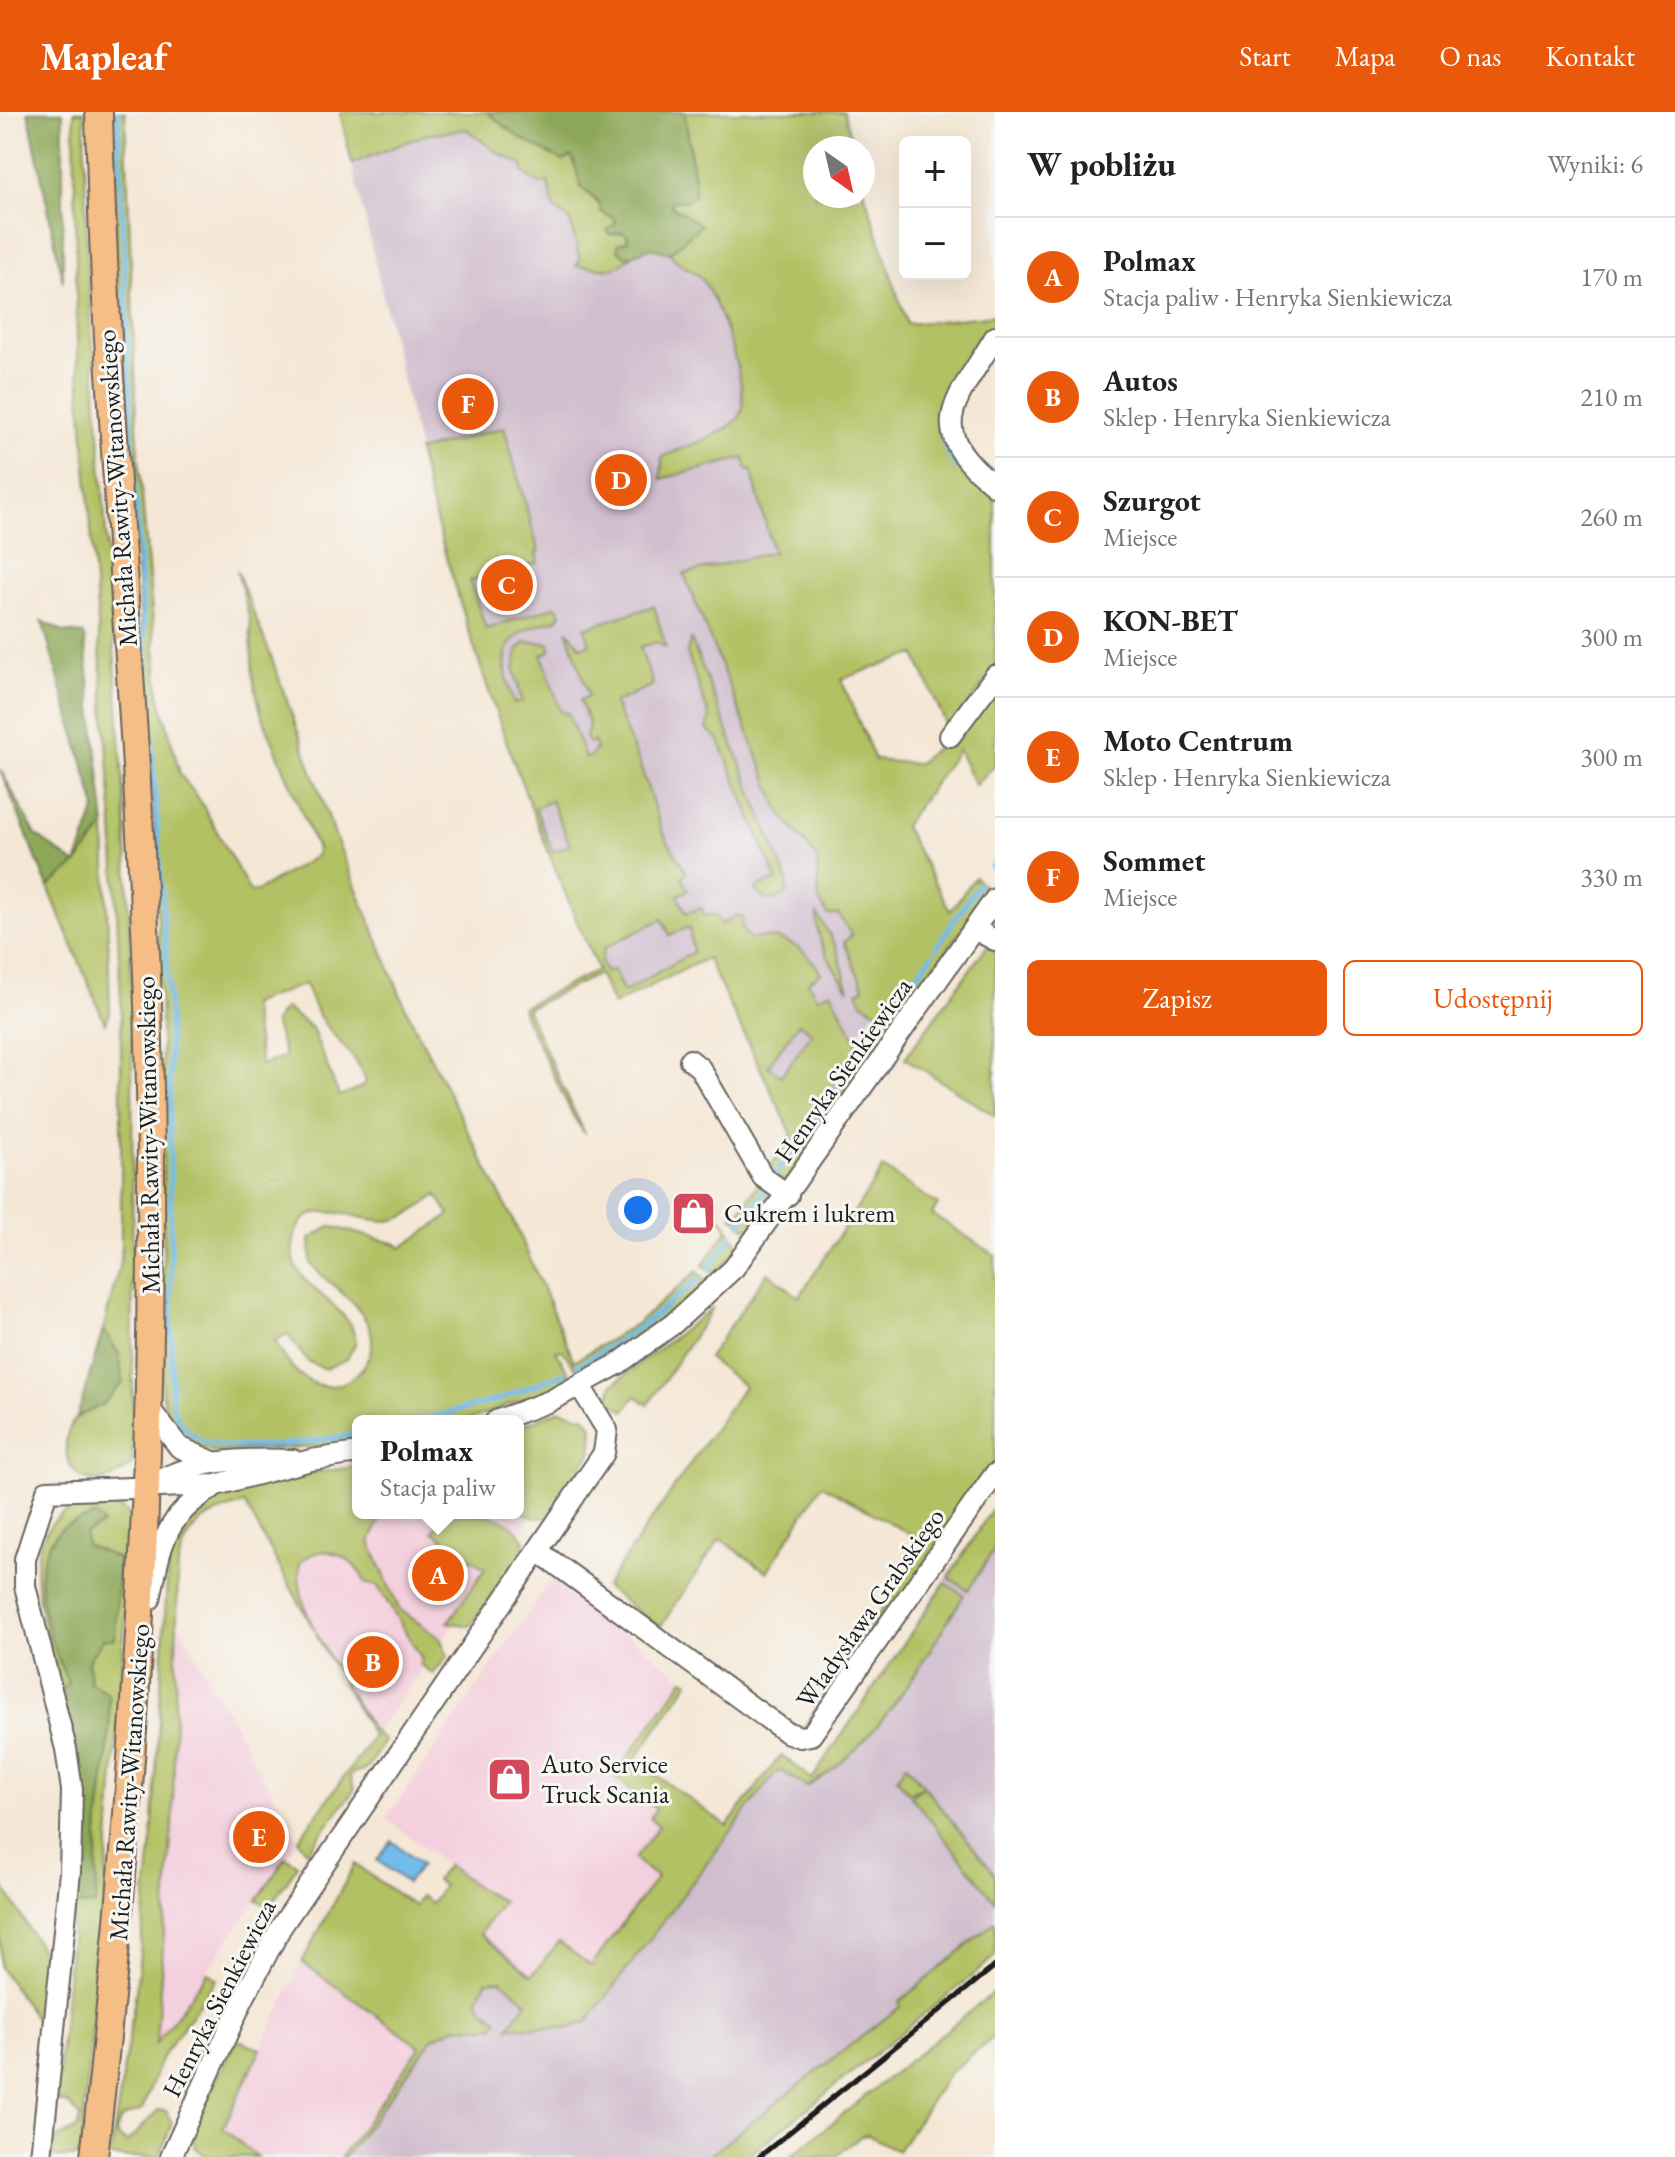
<!DOCTYPE html>
<html lang="pl">
<meta charset="utf-8">
<style>
:root{--surface:#fff;--page:#f2f2f2;--text:#222;--muted:#767676;--line:#e0e0e0;--accent:#ea580c}
body{margin:0;font-family:"EB Garamond",serif;background:var(--page);color:var(--text)}
.controls{position:absolute;right:24px;top:24px;display:grid;overflow:hidden;border-radius:12px;box-shadow:0 8px 32px #0002}
.controls button{width:72px;height:72px;display:grid;place-items:center;padding:0;border:0;border-bottom:2px solid var(--line);background:var(--surface);color:var(--text);font:40px sans-serif}
.compass{position:absolute;left:803px;top:24px;width:72px;height:72px;border-radius:50%;background:var(--surface);box-shadow:0 8px 32px #0002;rotate:146deg}
.you{position:absolute;left:638px;top:1098px;width:28px;height:28px;margin:-20px;border:6px solid #fff;border-radius:50%;background:#1a73e8;box-shadow:0 0 0 12px #1a73e833}
.badge{display:grid;place-items:center;width:52px;height:52px;border-radius:50%;background:var(--accent);color:#fff;font-size:26px;font-weight:700}
.pin{position:absolute;translate:-50% -50%;border:4px solid #fff;box-shadow:0 2px 8px #0006}
.popup{position:absolute;left:352px;top:1303px;width:172px;height:104px;box-sizing:border-box;display:grid;place-content:center;border-radius:12px;background:var(--surface);filter:drop-shadow(0 2px 6px #0005);font-size:26px;white-space:nowrap;color:var(--muted)}
.popup b{font-size:30px;color:var(--text)}
.popup::after{content:'';position:absolute;left:50%;top:100%;margin-left:-16px;border:16px solid transparent;border-top-color:var(--surface)}
.list{margin:0;padding:0;list-style:none}
h2{display:flex;justify-content:space-between;align-items:center;height:104px;margin:0;padding:0 32px;font-size:34px}
h2 small{font-size:26px;font-weight:400;color:var(--muted)}
.list li{display:grid;grid-template-columns:52px 1fr auto;gap:24px;align-items:center;box-sizing:border-box;height:120px;padding:0 32px;border-top:2px solid var(--line)}
.list b{display:block;font-size:30px;white-space:nowrap}
.list p{margin:0;font-size:26px;white-space:nowrap;color:var(--muted)}
.list em{font-size:26px;font-style:normal;color:var(--muted)}
.actions{display:flex;gap:16px;padding:24px 32px}
.actions a{flex:1;padding:18px 0;border:2px solid var(--accent);border-radius:12px;text-align:center;font-size:28px;color:var(--accent)}
.actions .main{background:var(--accent);color:#fff}
.map{position:relative;flex:none;width:995px;height:2045px;overflow:hidden}
header{display:flex;align-items:center;gap:48px;box-sizing:border-box;height:112px;padding:0 40px;background:var(--accent);color:#fff}
header strong{font-size:38px}
nav{display:flex;gap:44px;margin-inline-start:auto;font-size:28px}
main{display:flex}
aside{flex:1;background:var(--surface)}
.map>svg:first-child{display:block}
</style>
<header>
<strong>Mapleaf</strong>
<nav><a>Start</a><a>Mapa</a><a>O nas</a><a>Kontakt</a></nav>
</header>
<main>
<div class="map">
<svg width="995" height="2045" viewBox="0 0 995 2045">
<rect width="100%" height="100%" fill="#f6f6f2"/>
<filter id="ink" filterUnits="userSpaceOnUse"><feTurbulence type="fractalNoise" baseFrequency=".0125" numOctaves="2"/><feDisplacementMap in="SourceGraphic" scale="16" xChannelSelector="R" yChannelSelector="G"/><feConvolveMatrix kernelMatrix="1 2 1 2 8 2 1 2 1" color-interpolation-filters="sRGB"/></filter>
<filter id="wash" filterUnits="userSpaceOnUse"><feTurbulence type="fractalNoise" baseFrequency=".006" numOctaves="4" result="noise"/><feDisplacementMap in="SourceGraphic" scale="32" xChannelSelector="R" yChannelSelector="G"/><feGaussianBlur stdDeviation="1.8" result="paint"/><feColorMatrix in="noise" values="0 0 0 0 0 0 0 0 0 0 0 0 0 0 0 0 0 1.4 0 .05"/><feComposite in="paint" operator="in"/></filter>
<g filter="url(#wash)">
<rect width="100%" height="100%" fill="#f5e7d5"/>
<g fill="#f4cfdd">
<polygon points="518,1349 540,1392 373,1625 245,1391 358,1401 518,1401"/>
<polygon points="553,1465 684,1567 614,1664 656,1697 660,1714 658,1765 591,1855 559,1830 533,1863 479,1822 502,1789 484,1780 386,1707"/>
<polygon points="179,1513 298,1728 156,1932 173,1701"/>
<polygon points="302,1850 420,1935 341,2045 257,2045 223,2016"/>
</g>
<g fill="#d0bdcd">
<polygon points="475,11 715,150 839,562 895,696 947,794 791,1021 707,846 613,893 510,641 442,437 352,52 424,23"/>
<polygon points="995,1392 995,1810 899,1889 902,1894 707,2045 341,2045 485,1844 579,1913 781,1643 812,1667"/>
</g>
<g fill="#b2c163" stroke="#676e40" stroke-width="2" fill-rule="evenodd">
<path d="M 74,0 L 84,0 L 87,147 L 126,712 L 132,887 L 133,1352 C 75,1402 47,1329 80,1303 C 86,1299 96,1295 103,1292 L 119,1242 L 103,1218 L 121,1147 L 121,891 L 113,713 L 77,233 Z"/>
<path d="M 113,0 L 125,0 L 138,336 L 159,582 L 180,662 L 201,690 L 250,780 L 257,779 L 316,744 L 317,737 L 261,601 L 253,566 L 250,508 L 237,459 L 271,544 L 337,729 L 407,899 L 514,1110 L 574,1249 L 636,1212 L 697,1159 L 707,1169 C 668,1206 628,1238 580,1262 L 562,1238 L 556,1239 L 570,1263 L 570,1270 L 466,1309 L 358,1309 L 358,1332 L 218,1340 C 184,1336 165,1310 162,1277 C 165,1084 163,891 153,699 C 140,466 116,234 113,0 ZM 305,872 C 310,884 314,898 322,908 C 340,934 353,938 366,970 L 360,976 L 339,984 L 312,916 L 285,896 L 274,910 L 285,944 L 261,953 L 251,892 ZM 437,1083 L 450,1103 L 401,1136 L 397,1132 L 330,1114 L 310,1127 L 311,1152 C 330,1174 359,1189 370,1217 C 382,1249 343,1287 311,1270 C 295,1262 283,1245 275,1229 L 287,1222 L 308,1250 L 325,1257 L 347,1247 L 356,1230 C 351,1189 290,1177 293,1136 C 297,1072 363,1115 394,1108 C 410,1104 424,1092 437,1083 Z"/>
<polygon points="340,0 487,0 507,17 563,48 571,44 574,47 581,75 615,107 612,123 626,120 628,129 618,132 626,145 633,144 613,157 576,154 580,149 570,108 554,97 548,70 539,72 523,60 523,53 495,39 466,17 424,23 352,52"/>
<path d="M 685,0 L 844,0 L 853,36 L 815,36 L 815,84 L 863,84 L 863,76 L 907,212 L 995,203 L 995,216 L 947,298 L 995,380 L 995,556 L 955,611 L 946,612 L 915,542 L 841,567 L 875,648 L 917,652 L 936,636 L 952,634 L 995,572 L 995,653 L 975,673 L 958,638 L 904,714 L 950,799 L 975,765 L 984,774 L 984,786 L 905,899 L 890,907 L 862,890 L 857,880 L 864,876 L 844,830 L 852,823 L 838,802 L 828,803 L 819,789 L 817,745 L 781,702 L 684,462 L 773,440 L 751,357 L 747,358 L 744,346 L 661,367 L 662,345 C 684,335 722,324 738,307 C 755,287 718,189 702,167 C 694,156 676,154 670,141 L 700,113 L 672,94 L 671,89 L 686,89 L 693,84 L 695,76 Z"/>
<path d="M 504,315 L 539,440 L 536,441 L 538,451 L 470,469 L 486,517 L 556,494 L 561,502 L 556,508 C 501,520 498,542 514,592 L 522,589 L 514,557 L 518,537 L 526,530 L 549,531 L 550,539 L 542,543 L 561,600 L 568,601 L 585,646 L 591,644 L 596,636 L 594,629 L 589,631 L 586,626 L 589,612 L 580,588 L 589,584 L 567,518 L 581,535 L 590,532 L 585,516 L 654,494 L 666,536 L 657,530 L 640,535 L 653,573 L 614,591 L 639,650 L 662,719 L 686,760 L 682,766 L 688,778 L 678,783 L 686,801 L 702,796 L 705,804 L 716,802 L 721,812 L 737,803 L 742,805 L 743,818 L 750,827 C 779,821 806,834 821,861 L 808,870 L 817,886 L 831,879 L 865,947 L 860,961 L 790,1065 L 783,1069 L 767,1060 L 792,1022 L 707,846 L 613,893 L 599,862 L 526,897 L 585,1022 L 573,1004 L 524,903 L 522,895 L 598,858 C 524,690 462,518 418,339 ZM 551,689 L 570,733 L 553,740 L 535,696 ZM 662,807 L 670,823 L 689,815 L 693,840 L 624,880 L 613,858 L 606,860 L 601,850 L 604,836 ZM 799,911 L 812,921 L 781,964 L 768,954 Z"/>
<path d="M 691,527 L 787,768 L 788,781 C 778,788 767,791 757,781 L 757,775 L 777,768 L 719,628 L 707,617 L 710,606 L 687,541 Z"/>
<polygon points="105,714 110,901 105,911 48,775 76,752"/>
<path d="M 817,802 L 836,834 L 849,878 C 833,855 815,831 817,802 Z"/>
<polygon points="987,834 995,838 995,1004 905,946"/>
<polygon points="883,1056 938,1093 932,1102 995,1143 995,1353 815,1616 801,1619 926,1431 822,1373 767,1460 720,1427 660,1515 605,1475 744,1274 708,1246 768,1160 799,1185"/>
<polygon points="760,1069 772,1086 751,1115 745,1116 731,1103 736,1105"/>
<polygon points="721,1105 739,1134 722,1155 712,1161 703,1153 728,1117"/>
<polygon points="713,1195 648,1293 636,1284 624,1299 609,1288 612,1273"/>
<polygon points="560,1298 585,1305 593,1315 591,1341 554,1398 547,1406 536,1406 518,1398 518,1315"/>
<path d="M 358,1354 L 358,1401 L 383,1401 L 370,1430 L 399,1497 L 440,1526 L 448,1544 L 433,1562 L 419,1552 L 422,1547 L 377,1473 L 366,1472 C 354,1444 323,1427 300,1451 C 291,1499 347,1574 371,1616 L 384,1629 L 367,1657 L 352,1661 L 350,1665 L 355,1677 L 307,1740 L 298,1728 L 373,1625 L 245,1392 C 205,1402 188,1411 178,1452 L 173,1701 L 156,1931 L 208,1860 L 217,1867 L 162,1945 L 142,1998 C 128,2007 120,1998 116,2022 L 127,2031 L 158,1998 L 166,1999 L 172,2011 L 159,2045 L 110,2045 L 136,1879 L 152,1727 L 169,1435 C 196,1366 294,1366 358,1354 Z"/>
<path d="M 96,1388 L 114,1392 L 129,1402 L 132,1415 L 105,1784 L 80,2045 L 50,2045 L 51,2030 L 78,2015 L 80,2004 L 68,1992 L 56,1989 L 74,1794 L 95,1792 C 98,1761 96,1729 100,1699 C 104,1659 113,1621 108,1581 L 90,1571 L 88,1549 L 103,1527 L 115,1527 L 86,1433 L 84,1422 L 96,1403 L 41,1471 L 46,1504 L 68,1571 L 61,1578 C 45,1513 0,1407 96,1388 Z"/>
<polygon points="995,1392 995,1436 968,1478 949,1466"/>
<path d="M 445,1401 C 474,1401 508,1399 525,1429 L 520,1444 L 470,1514 L 448,1510 L 485,1457 L 470,1446 L 463,1456 L 436,1439 L 444,1427 L 433,1420 Z"/>
<path d="M 945,1471 L 964,1483 C 920,1553 880,1632 807,1675 L 782,1659 L 775,1661 L 587,1910 L 570,1916 L 509,1915 L 527,1890 L 501,1868 L 486,1869 L 478,1886 L 482,1895 L 498,1908 L 493,1915 L 456,1915 L 433,1926 L 345,2045 L 341,2045 L 420,1935 L 302,1850 L 355,1752 L 414,1794 L 421,1784 L 431,1791 L 443,1774 L 436,1768 L 447,1753 L 484,1780 L 503,1789 L 480,1822 L 532,1863 L 559,1830 L 591,1854 L 657,1765 L 634,1747 L 659,1714 L 650,1706 L 656,1697 L 614,1664 L 684,1567 L 689,1570 L 635,1648 L 727,1714 L 781,1643 L 812,1667 Z"/>
<polygon points="906,1652 995,1762 995,1789 911,1684 922,1675 909,1681 897,1666"/>
<polygon points="286,1745 298,1753 269,1795 257,1788"/>
<polygon points="0,1768 44,1843 40,1912 0,1856"/>
<polygon points="995,1810 995,1845 747,2045 707,2045 901,1894 899,1890"/>
<polygon points="995,1879 995,1924 949,1961 898,2039 868,2023 861,2024 835,2045 790,2045"/>
<polygon points="221,1907 194,1972 183,1981 176,1975 180,1962"/>
<polygon points="242,1929 261,1937 223,2016 257,2045 207,2045 195,2035 192,2018 235,1930"/>
</g>
<g fill="#8da759" stroke="#54623a" stroke-width="2">
<polygon points="28,0 63,0 63,170"/>
<polygon points="487,0 685,0 695,76 694,84 686,89 672,89 671,94 701,113 670,141 650,136 626,145 618,138 618,132 628,129 628,124 623,120 609,122 607,118 616,112 615,107 601,100 599,90 581,75 573,47 571,44 563,49 520,26"/>
<polygon points="42,509 64,520 84,522 105,714 76,752 48,775 0,657 36,723 76,752 96,696"/>
<polygon points="103,1218 119,1242 123,1271 103,1292 77,1305"/>
<path d="M 96,1403 L 103,1412 L 85,1422 L 86,1433 L 119,1447 L 115,1527 L 103,1527 L 88,1549 L 90,1571 L 108,1581 C 113,1621 104,1659 100,1699 C 96,1730 98,1761 95,1793 L 74,1794 L 78,1652 L 61,1578 L 68,1571 C 50,1527 20,1456 61,1417 C 69,1410 86,1407 96,1403 Z"/>
</g>
<polygon fill="#72bbea" stroke="#476c83" stroke-width="2" points="392,1729 421,1753 407,1771 377,1748"/>
<g fill="none" stroke-linecap="round" stroke-linejoin="round">
<g stroke="#72bbea" stroke-width="5">
<path d="M 118,0 L 132,331 L 169,889 L 172,1292 C 178,1310 190,1325 209,1331 C 238,1341 326,1328 358,1322"/>
<path d="M 949,282 C 936,310 938,332 958,356"/>
<polyline points="991,755 995,750"/>
<polyline points="936,836 978,773"/>
<polyline points="889,901 932,843"/>
<polyline points="774,1064 860,942"/>
<polyline points="740,1112 766,1077"/>
<polyline points="709,1156 732,1124"/>
<polyline points="578,1254 643,1213 699,1167"/>
<polyline points="416,1309 498,1288 564,1261"/>
</g>
</g>
</g>
<g filter="url(#ink)">
<g fill="none" stroke-linecap="round" stroke-linejoin="round">
<defs>
<g id="minor">
<path d="M 995,225 C 956,291 921,315 995,374"/>
<polyline points="950,624 995,564"/>
<polyline points="974,817 995,828"/>
<polyline points="690,948 700,956 763,1065 788,1083"/>
<polyline points="149,1296 179,1335 213,1350"/>
<polyline points="496,1309 550,1289 618,1252 673,1212 734,1156 995,787"/>
<path d="M 147,1376 C 191,1347 242,1346 293,1348"/>
<polyline points="538,1439 786,1620 800,1625 811,1623 995,1362"/>
<path d="M 150,1487 C 161,1435 162,1407 211,1377"/>
<polyline points="41,2045 70,1760 72,1678 66,1637 25,1474 25,1447 47,1379 216,1373 311,1348 358,1341"/>
<polyline points="171,2045 242,1889 281,1815 604,1341 607,1318 580,1274"/>
</g>
<path id="major" d="M 94,2045 C 139,1652 161,1258 147,863 C 136,575 105,288 99,0"/>
</defs>
<use href="#minor" stroke="#68635d" stroke-width="24"/>
<use href="#major" stroke="#68635d" stroke-width="30"/>
<use href="#minor" stroke="#fff" stroke-width="20"/>
<use href="#major" stroke="#f6be87" stroke-width="26"/>
<polyline stroke="#1c1c1c" stroke-width="5" points="759,2045 995,1854"/>
</g>
</g>
<defs>
<symbol id="shop-square" viewBox="-11 -11 22 22"><rect x="-9" y="-9" width="18" height="18" rx="4" fill="#d1495b" stroke="#f6f6f2"/><path d="M-5-2.5h2.3a2.7 3.5 0 0 1 5.4 0H5L5.5 6h-11ZM-1.5-2.5h3a1.5 2.3 0 0 0-3 0Z" fill="#fff"/></symbol>
</defs>
<g fill-rule="evenodd">
<use href="#shop-square" x="668" y="1076" width="51" height="51"/>
<use href="#shop-square" x="484" y="1642" width="51" height="51"/>
</g>
<g text-anchor="middle" stroke-width="6" stroke-linejoin="round" paint-order="stroke">
<g font-size="26" fill="#1c1c1c" stroke="#f6f6f2">
<text transform="translate(117 376) rotate(-94)" y="9">Michała Rawity-Witanowskiego</text>
<text transform="translate(843 958) rotate(-55)" y="9">Henryka Sienkiewicza</text>
<text transform="translate(148 1023) rotate(-91)" y="9">Michała Rawity-Witanowskiego</text>
<text transform="translate(870 1496) rotate(-55)" y="9">Władysława Grabskiego</text>
<text transform="translate(129 1670) rotate(-86)" y="9">Michała Rawity-Witanowskiego</text>
<text transform="translate(219 1886) rotate(-63)" y="9">Henryka Sienkiewicza</text>
</g>
<g font-size="26" fill="#1c1c1c" stroke="#f6f6f2" text-anchor="start">
<text x="724" y="1110">Cukrem i lukrem</text>
<text x="541" y="1661">Auto Service<tspan x="541" dy="30">Truck Scania</tspan></text>
</g>
</g>
</svg>
<div class="controls">
<button>+</button>
<button>−</button>
</div>
<svg class="compass" viewBox="-18 -18 36 36"><path d="M0-13l5 13h-10z" fill="#e53935"/><path d="M0 13l5-13h-10z" fill="#767676"/></svg>
<div class="you"></div>
<div class="pin badge" style="left:438px;top:1463px">A</div>
<div class="popup"><b>Polmax</b>Stacja paliw</div>
<div class="pin badge" style="left:373px;top:1550px">B</div>
<div class="pin badge" style="left:507px;top:473px">C</div>
<div class="pin badge" style="left:621px;top:368px">D</div>
<div class="pin badge" style="left:259px;top:1725px">E</div>
<div class="pin badge" style="left:468px;top:292px">F</div>
</div>
<aside>
<h2>W pobliżu<small>Wyniki: 6</small></h2>
<ul class="list">
<li><span class="badge">A</span><div><b>Polmax</b><p>Stacja paliw · Henryka Sienkiewicza</p></div><em>170 m</em></li>
<li><span class="badge">B</span><div><b>Autos</b><p>Sklep · Henryka Sienkiewicza</p></div><em>210 m</em></li>
<li><span class="badge">C</span><div><b>Szurgot</b><p>Miejsce</p></div><em>260 m</em></li>
<li><span class="badge">D</span><div><b>KON-BET</b><p>Miejsce</p></div><em>300 m</em></li>
<li><span class="badge">E</span><div><b>Moto Centrum</b><p>Sklep · Henryka Sienkiewicza</p></div><em>300 m</em></li>
<li><span class="badge">F</span><div><b>Sommet</b><p>Miejsce</p></div><em>330 m</em></li>
</ul>
<div class="actions"><a class="main">Zapisz</a><a>Udostępnij</a></div>
</aside>
</main>
